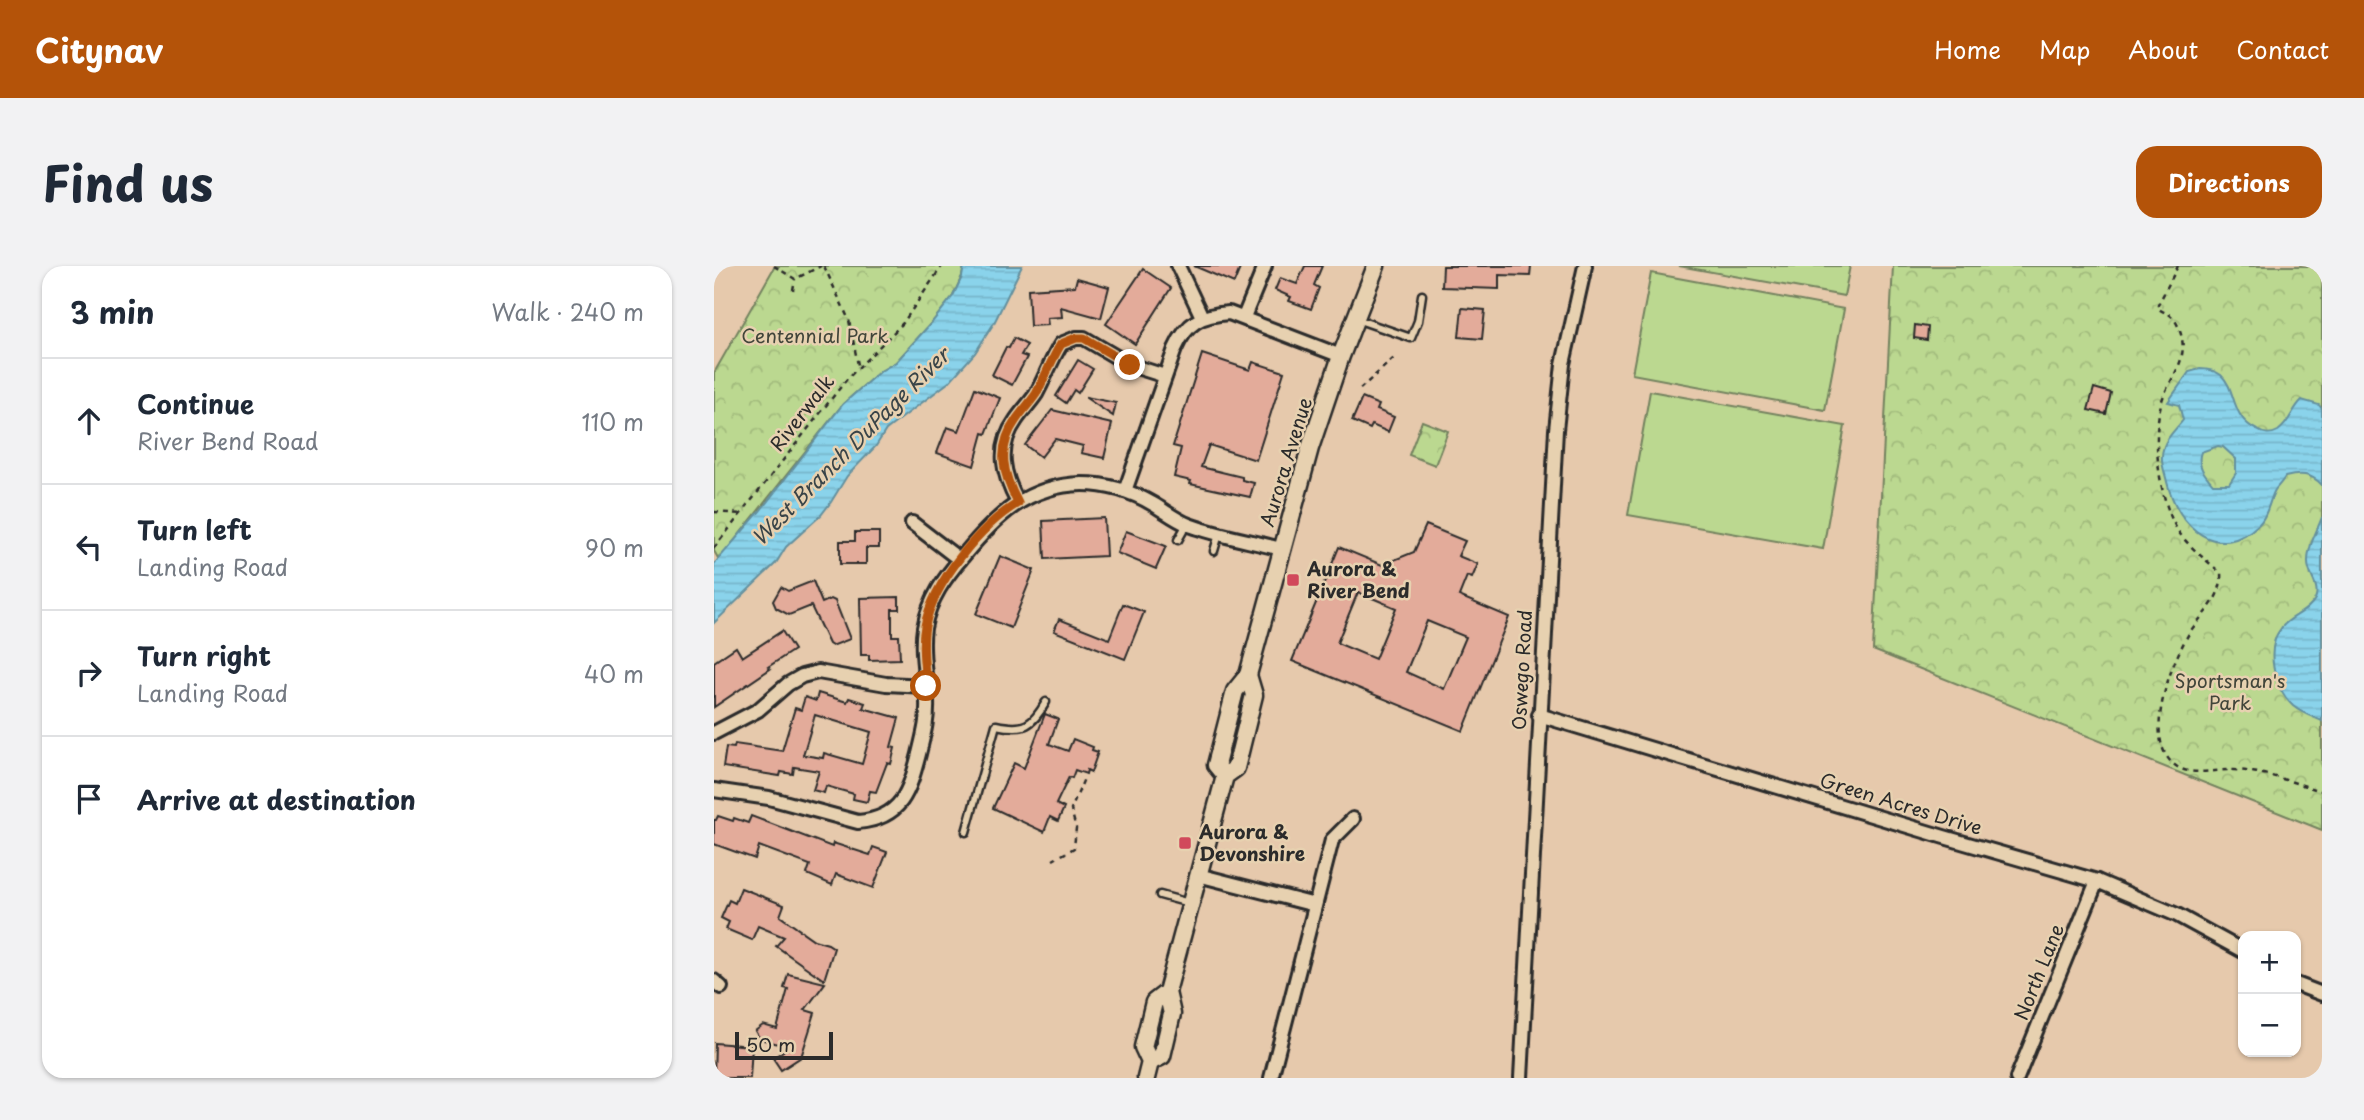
<!DOCTYPE html>
<meta charset="utf-8">
<style>
:root{--surface:#fff;--page:#f2f2f3;--text:#1f2937;--muted:#747a83;--line:#e0e1e3;--accent:#b45309}
body{margin:0;font-family:"Playpen Sans",sans-serif;background:var(--page);color:var(--text)}
.controls{position:absolute;right:21px;bottom:21px;display:grid;overflow:hidden;border-radius:14px;box-shadow:0 2px 5px #0004}
.controls button{width:63px;height:63px;display:grid;place-items:center;padding:0;border:0;border-bottom:2px solid var(--line);background:var(--surface);color:var(--text);font:35px sans-serif}
.scale{position:absolute;left:21px;bottom:18px;width:98px;box-sizing:border-box;padding-left:7px;border:4px solid #2b2b2b;border-top:0;font-size:19px;line-height:24px;white-space:nowrap;color:#2b2b2b;-webkit-text-stroke:5px #e7d1b0;paint-order:stroke}
.stop{position:absolute;width:21px;height:21px;margin:-16px;border:5px solid #b45309;border-radius:50%;background:#fff}
.stop.end{background:#b45309;border-color:#fff;box-shadow:0 2px 7px #0008}
.list{margin:0;padding:0;list-style:none}
h2{display:flex;justify-content:space-between;align-items:center;height:91px;margin:0;padding:0 28px;font-size:30px}
h2 small{font-size:23px;font-weight:400;color:var(--muted)}
.list li{display:grid;grid-template-columns:46px 1fr auto;gap:21px;align-items:center;box-sizing:border-box;height:126px;padding:0 28px;border-top:2px solid var(--line)}
.list b{display:block;font-size:26px;white-space:nowrap}
.list p{margin:0;font-size:23px;white-space:nowrap;color:var(--muted)}
.list em{font-size:23px;font-style:normal;color:var(--muted)}
.icon{flex:none;width:38px;height:38px;fill:none;stroke:currentColor;stroke-width:2;stroke-linecap:round;stroke-linejoin:round}
.map{position:relative;flex:none;width:1608px;height:812px;overflow:hidden;border-radius:21px}
header{display:flex;align-items:center;gap:42px;box-sizing:border-box;height:98px;padding:0 35px;background:var(--accent);color:#fff}
header strong{font-size:33px}
nav{display:flex;gap:38px;margin-inline-start:auto;font-size:24px}
.intro{display:flex;align-items:center;justify-content:space-between;box-sizing:border-box;height:168px;padding:0 42px}
h1{margin:0;font-size:49px}
.button{padding:18px 32px;border-radius:21px;background:var(--accent);color:#fff;font-size:24px;font-weight:700}
main{display:flex;gap:42px;padding:0 42px}
aside{flex:1;background:var(--surface);border-radius:21px;box-shadow:0 2px 5px #0004}
.map>svg:first-child{display:block}
</style>
<header>
<strong>Citynav</strong>
<nav><a>Home</a><a>Map</a><a>About</a><a>Contact</a></nav>
</header>
<div class="intro"><h1>Find us</h1><a class="button">Directions</a></div>
<main>
<aside>
<h2>3 min<small>Walk · 240 m</small></h2>
<ul class="list">
<li><svg class="icon" aria-label="ahead" viewBox="0 0 24 24"><path d="M12 20V5M6 11l6-6 6 6"/></svg><div><b>Continue</b><p>River Bend Road</p></div><em>110 m</em></li>
<li><svg class="icon" aria-label="left" viewBox="0 0 24 24"><path d="M17 20v-9H6M10 6l-5 5 5 5"/></svg><div><b>Turn left</b><p>Landing Road</p></div><em>90 m</em></li>
<li><svg class="icon" aria-label="right" viewBox="0 0 24 24"><path d="M7 20v-9h11M14 6l5 5-5 5"/></svg><div><b>Turn right</b><p>Landing Road</p></div><em>40 m</em></li>
<li><svg class="icon" aria-label="arrive" viewBox="0 0 24 24"><path d="M6 21V4h12l-3 4 3 4H6"/></svg><div><b>Arrive at destination</b></div></li>
</ul>
</aside>
<div class="map">
<svg width="1608" height="812" viewBox="0 0 1608 812">
<defs>
<pattern id="park-crowns" width="20" height="18" patternUnits="userSpaceOnUse" patternTransform="scale(1.75)"><rect width="20" height="18" fill="#bbd890"/><path d="M2 6a3 3 0 1 1 6 0M12 15a3 3 0 1 1 6 0" fill="none" stroke="#a1ba7c"/></pattern>
<pattern id="water-rules" width="6" height="5" patternUnits="userSpaceOnUse" patternTransform="scale(1.75)"><rect width="6" height="5" fill="#8ad3eb"/><path d="M0 2.5h6" fill="none" stroke="#77b5ca"/></pattern>
</defs>
<rect width="100%" height="100%" fill="#e6c9ac"/>
<filter id="ink" filterUnits="userSpaceOnUse"><feTurbulence type="fractalNoise" baseFrequency=".0143" numOctaves="2"/><feDisplacementMap in="SourceGraphic" scale="14" xChannelSelector="R" yChannelSelector="G"/><feConvolveMatrix kernelMatrix="1 2 1 2 8 2 1 2 1" color-interpolation-filters="sRGB"/></filter>
<g filter="url(#ink)">
<g fill="url(#park-crowns)" stroke="#73825e" stroke-width="2">
<polygon points="61,0 250,0 248,10 239,30 219,55 182,96 165,106 129,138 5,294 0,285 0,107"/>
<polygon points="1179,0 1608,0 1608,564 1159,384"/>
<polygon points="708,155 734,165 721,199 695,189"/>
</g>
<g fill="#bbd890" stroke="#73825e" stroke-width="2">
<polygon points="965,0 1136,0 1130,30"/>
<polygon points="937,7 1130,43 1111,144 918,108"/>
<polygon points="936,125 1131,160 1109,283 914,249"/>
</g>
<g fill="url(#water-rules)" stroke="#64909e" stroke-width="2" fill-rule="evenodd">
<polygon points="250,0 308,0 280,57 261,87 235,116 172,164 162,180 133,210 117,236 107,249 72,281 62,297 0,357 0,298 46,245 129,138 165,106 182,96 219,55 239,30 248,11"/>
<path d="M 1486,103 C 1494,103 1500,104 1507,109 C 1523,124 1516,151 1543,164 C 1549,168 1557,169 1564,165 C 1576,157 1578,143 1588,134 L 1605,139 L 1608,143 L 1608,219 C 1597,207 1586,207 1571,211 C 1568,216 1564,220 1561,224 C 1555,234 1554,250 1545,258 C 1504,298 1464,261 1453,216 C 1450,203 1445,194 1450,180 C 1453,171 1463,162 1469,154 L 1465,139 L 1454,136 L 1475,106 ZM 1504,180 L 1509,181 L 1522,193 L 1522,207 L 1515,218 L 1499,218 C 1491,209 1482,199 1487,186 Z"/>
<path d="M 1608,251 L 1608,455 C 1599,451 1587,447 1579,440 C 1560,422 1550,383 1568,361 C 1577,350 1594,346 1601,333 C 1607,320 1594,310 1594,297 C 1593,282 1603,265 1608,251 Z"/>
</g>
<g fill="#e3ab9a" stroke="#2b2b2b" stroke-width="2" fill-rule="evenodd">
<polygon points="480,0 527,0 520,17"/>
<polygon points="591,0 608,0 600,19 605,22 597,43 575,35 577,31 561,24 566,12 583,18"/>
<polygon points="729,0 817,0 816,10 785,9 785,23 728,21"/>
<polygon points="429,3 457,22 421,78 392,58"/>
<polygon points="363,12 395,21 387,52 347,41 348,51 333,52 334,59 316,60 314,23 361,20"/>
<polygon points="748,42 771,44 768,73 745,71"/>
<polygon points="1201,59 1214,61 1213,74 1200,72"/>
<polygon points="300,72 313,79 307,89 313,91 298,119 278,109 292,81 295,82"/>
<polygon points="488,88 536,104 539,96 570,106 542,194 495,179 487,201 528,211 528,214 540,217 536,231 476,218 477,215 460,211 467,182 459,180"/>
<polygon points="364,94 379,103 364,127 360,124 352,137 342,130"/>
<polygon points="261,122 286,132 272,168 269,167 260,200 223,187 233,161 245,165"/>
<polygon points="1380,122 1397,127 1392,148 1374,144"/>
<polygon points="372,131 402,137 399,150 372,132"/>
<polygon points="648,132 665,139 663,144 680,151 674,166 658,159 656,163 638,155"/>
<polygon points="338,144 398,158 390,192 367,187 369,180 341,173 327,191 311,179"/>
<polygon points="390,252 392,290 331,293 329,255"/>
<path d="M 712,259 L 751,275 L 744,290 L 764,298 L 758,312 L 753,310 L 745,330 L 795,351 L 749,465 L 578,395 L 625,281 L 668,299 L 700,286 ZM 644,326 L 682,342 L 661,393 L 623,377 ZM 713,355 L 752,371 L 730,423 L 692,406 Z"/>
<polygon points="412,265 452,280 442,303 403,287"/>
<polygon points="141,266 165,266 165,282 152,282 152,298 126,298 126,275 141,275"/>
<polygon points="286,290 320,304 297,362 262,348"/>
<polygon points="99,315 108,337 117,333 121,335 136,373 118,380 115,378 97,340 75,349 62,342 59,335 67,321 74,325"/>
<polygon points="185,331 185,343 178,343 178,370 185,370 186,393 155,394 155,389 147,389 146,332"/>
<polygon points="409,338 430,346 411,393 340,365 345,353 395,373"/>
<polygon points="68,365 80,384 54,401 56,403 0,441 0,396 22,381 28,391"/>
<path d="M 104,427 L 133,436 L 135,432 L 151,437 L 149,442 L 185,452 L 177,481 L 181,482 L 177,498 L 173,497 L 162,526 L 156,525 L 153,536 L 139,533 L 140,528 L 112,520 L 110,527 L 99,524 L 105,505 L 80,501 L 79,508 L 67,506 L 66,510 L 9,501 L 12,481 L 20,482 L 21,478 L 68,485 L 81,442 L 87,444 L 91,431 L 102,435 ZM 101,449 L 157,466 L 148,498 L 110,487 L 109,492 L 89,489 Z"/>
<polygon points="331,448 344,453 335,478 354,485 359,473 379,481 378,484 384,486 377,506 373,504 372,508 361,504 358,512 355,511 342,538 350,542 344,555 336,551 330,566 279,542 300,497 310,502"/>
<polygon points="4,550 19,555 20,552 34,557 37,550 118,581 119,577 156,589 159,581 173,586 159,622 122,608 118,619 93,608 96,599 45,580 41,593 0,578 0,554 2,554"/>
<polygon points="27,622 70,639 66,650 100,674 114,678 120,682 110,714 62,680 70,671 44,660 38,674 12,663 15,656 7,652 15,634 21,637"/>
<polygon points="74,708 111,717 91,744 101,747 87,791 67,804 59,792 75,781 46,773 41,765 49,759 63,763 74,723 70,722"/>
<polygon points="1,777 38,780 36,812 0,812"/>
</g>
<g fill="none" stroke-linecap="round" stroke-linejoin="round">
<defs>
<g id="service">
<polyline points="642,53 697,72 704,55 708,29"/>
<polyline points="464,274 473,258"/>
<polyline points="500,285 505,268"/>
<path d="M 252,566 L 282,459 C 311,465 318,460 332,436"/>
<polyline points="446,629 475,637"/>
</g>
<g id="minor">
<polyline points="464,0 488,51"/>
<polyline points="530,51 551,0"/>
<path d="M 411,225 L 461,83 C 473,56 487,49 515,47 L 627,90"/>
<path d="M 304,237 C 289,209 282,182 302,154 C 308,145 316,137 322,128 C 331,112 337,94 347,78 L 362,72 L 370,72 L 416,99 L 451,110"/>
<polyline points="198,257 246,294"/>
<polyline points="825,449 1230,571 1383,615 1463,649 1529,685"/>
<polyline points="0,467 44,444 74,418 88,410 104,406 172,418 212,420"/>
<path d="M 0,524 L 55,532 L 144,556 C 188,552 195,526 205,488 C 209,471 214,454 213,436 C 213,412 206,387 210,362 C 215,333 231,311 250,289 C 282,250 314,219 368,218 C 393,218 417,225 439,238 C 451,245 462,254 475,259 C 505,270 537,275 567,283"/>
<polyline points="484,609 601,639"/>
<polyline points="0,715 7,721"/>
<polyline points="1582,718 1608,728"/>
<polyline points="557,812 618,574 639,553"/>
<polyline points="807,812 842,164 849,98 871,0"/>
<polyline points="1303,812 1383,615"/>
</g>
<g id="secondary">
<polyline points="511,510 502,499 521,425 534,409 596,182 627,90 662,0"/>
<polyline points="436,796 448,790 458,748 453,726 511,510 522,502 540,429 534,409"/>
<polyline points="432,812 436,796 429,781 440,736 453,726"/>
</g>
</defs>
<use href="#service" stroke="#2b2b2b" stroke-width="11"/>
<use href="#minor" stroke="#2b2b2b" stroke-width="18"/>
<use href="#secondary" stroke="#2b2b2b" stroke-width="21"/>
<g stroke="#2b2b2b" stroke-width="2.5" stroke-dasharray="5 5" stroke-linecap="butt">
<polyline points="60,0 81,13 107,0"/>
<polyline points="110,0 135,54 144,99"/>
<path d="M 1464,0 L 1443,41 C 1447,46 1452,46 1456,49 C 1462,53 1467,66 1468,73 C 1472,96 1458,110 1450,129 C 1436,164 1444,233 1464,265 C 1474,280 1493,295 1507,307 C 1509,335 1485,349 1473,371 C 1456,400 1427,476 1462,500 C 1477,511 1502,503 1520,504 C 1549,505 1580,517 1608,525"/>
<polyline points="79,24 81,13"/>
<polyline points="646,123 680,92"/>
<polyline points="0,246 27,248"/>
<polyline points="0,282 133,113 189,57 228,0"/>
<polyline points="339,594 360,582 362,562 357,544 371,510"/>
</g>
<use href="#service" stroke="#e7d1b0" stroke-width="6"/>
<use href="#minor" stroke="#e7d1b0" stroke-width="12"/>
<use href="#secondary" stroke="#e7d1b0" stroke-width="16"/>
</g>
</g>
<g fill="none" stroke-linecap="round" stroke-linejoin="round" filter="url(#ink)">
<path stroke="#b45309" stroke-width="9" d="M 212,420 C 211,401 207,380 211,360 C 219,317 267,259 304,237 C 289,209 282,182 302,154 C 308,145 316,137 322,128 C 331,112 337,94 347,78 L 362,72 L 370,72 L 416,99"/>
</g>
<g fill="#d1495b" stroke="#e7d1b0" stroke-width="2.5">
<rect x="572" y="307" width="14" height="14" rx="3.5"/>
<rect x="464" y="570" width="14" height="14" rx="3.5"/>
</g>
<g text-anchor="middle" stroke-width="5" stroke-linejoin="round" paint-order="stroke">
<g font-size="19" fill="#41453a" stroke="#e7d1b0">
<text x="101" y="77">Centennial Park</text>
<text x="1516" y="422">Sportsman's<tspan x="1516" dy="22">Park</tspan></text>
</g>
<g font-size="19" fill="#2b2b2b" stroke="#e7d1b0">
<text transform="translate(88 147) rotate(-52)" y="7">Riverwalk</text>
<text transform="translate(572 196) rotate(-73)" y="7">Aurora Avenue</text>
<text transform="translate(808 404) rotate(-87)" y="7">Oswego Road</text>
<text transform="translate(1187 538) rotate(17)" y="7">Green Acres Drive</text>
<text transform="translate(1325 706) rotate(-68)" y="7">North Lane</text>
</g>
<g font-size="19" font-weight="bold" fill="#2b2b2b" stroke="#e7d1b0" text-anchor="start">
<text x="593" y="310">Aurora &amp;<tspan x="593" dy="22">River Bend</tspan></text>
<text x="485" y="573">Aurora &amp;<tspan x="485" dy="22">Devonshire</tspan></text>
</g>
<g font-size="21" font-style="italic" fill="#394448" stroke="#e7d1b0">
<text transform="translate(137 181) rotate(-45)" y="7">West Branch DuPage River</text>
</g>
</g>
</svg>
<div class="controls">
<button>+</button>
<button>−</button>
</div>
<div class="scale">50 m</div>
<div class="stop" style="left:212px;top:420px"></div>
<div class="stop end" style="left:416px;top:99px"></div>
</div>
</main>
